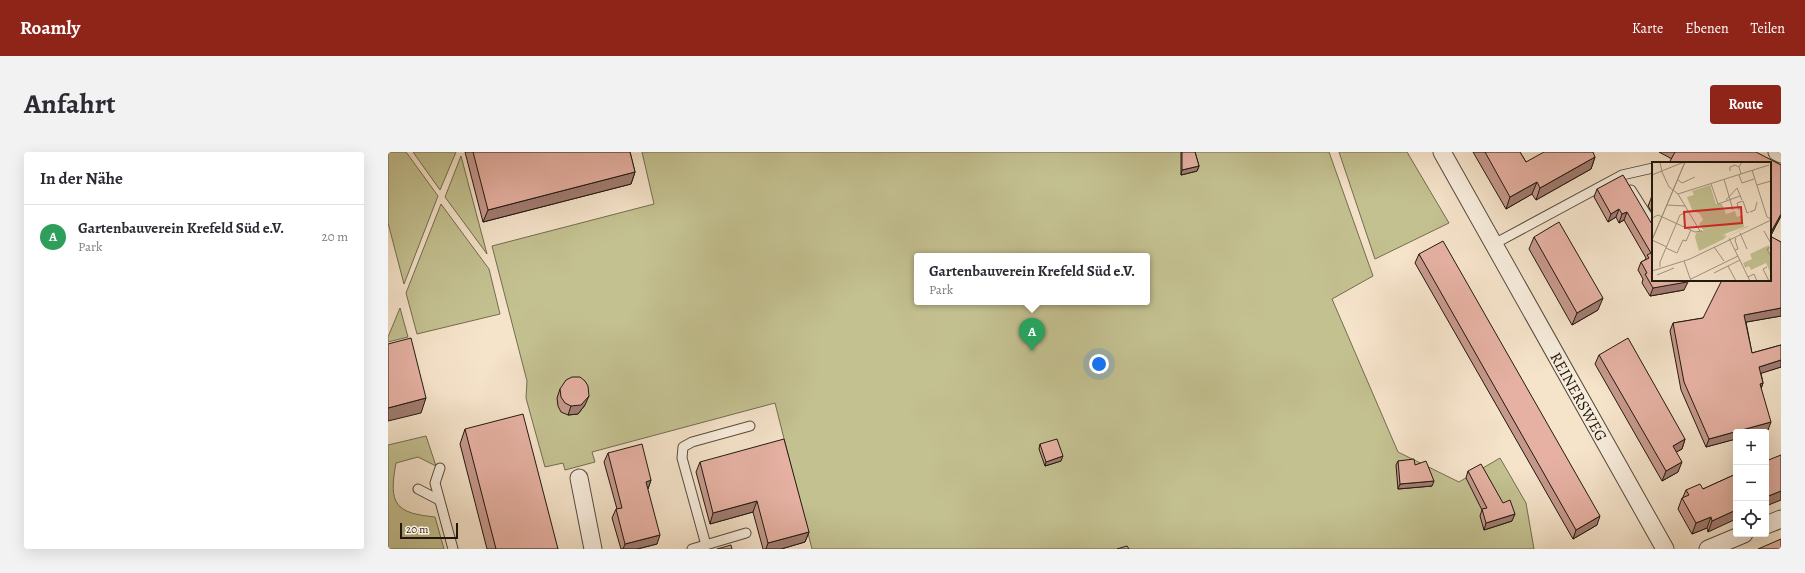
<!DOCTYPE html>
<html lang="de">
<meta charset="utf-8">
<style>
:root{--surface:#fff;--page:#f2f2f3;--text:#2b2b33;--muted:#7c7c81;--line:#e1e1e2;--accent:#8f2418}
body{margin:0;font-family:Alegreya,serif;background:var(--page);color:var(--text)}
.controls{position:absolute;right:12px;bottom:12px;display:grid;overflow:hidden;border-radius:4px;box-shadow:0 4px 16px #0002}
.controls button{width:36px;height:36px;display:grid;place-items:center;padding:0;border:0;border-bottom:1px solid var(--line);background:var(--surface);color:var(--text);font:20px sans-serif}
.scale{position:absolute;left:12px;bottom:10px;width:58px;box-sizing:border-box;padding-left:4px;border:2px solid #211910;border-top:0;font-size:11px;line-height:14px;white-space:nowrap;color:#211910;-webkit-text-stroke:3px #f8eddd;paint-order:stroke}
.you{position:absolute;left:711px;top:212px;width:14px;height:14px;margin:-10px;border:3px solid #fff;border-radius:50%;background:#1a73e8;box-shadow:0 0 0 6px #1a73e833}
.badge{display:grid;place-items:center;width:26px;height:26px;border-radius:50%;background:var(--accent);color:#fff;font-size:13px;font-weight:700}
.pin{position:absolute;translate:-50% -33px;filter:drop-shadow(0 1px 2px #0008)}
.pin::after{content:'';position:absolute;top:21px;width:14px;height:12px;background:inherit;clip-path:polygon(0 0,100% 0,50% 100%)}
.popup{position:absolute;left:526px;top:101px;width:236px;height:52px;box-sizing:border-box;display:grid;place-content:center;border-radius:4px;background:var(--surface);filter:drop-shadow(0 1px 3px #0005);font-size:13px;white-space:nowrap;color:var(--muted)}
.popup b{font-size:15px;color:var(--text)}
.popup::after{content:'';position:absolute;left:50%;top:100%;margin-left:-8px;border:8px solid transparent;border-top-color:var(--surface)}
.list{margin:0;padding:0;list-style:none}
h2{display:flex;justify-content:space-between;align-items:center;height:52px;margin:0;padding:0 16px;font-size:17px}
h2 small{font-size:13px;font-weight:400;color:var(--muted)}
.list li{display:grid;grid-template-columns:26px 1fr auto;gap:12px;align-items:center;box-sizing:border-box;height:64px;padding:0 16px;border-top:1px solid var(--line)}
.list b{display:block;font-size:15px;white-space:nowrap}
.list p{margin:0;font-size:13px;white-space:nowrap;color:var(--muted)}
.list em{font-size:13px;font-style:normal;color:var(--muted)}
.icon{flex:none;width:22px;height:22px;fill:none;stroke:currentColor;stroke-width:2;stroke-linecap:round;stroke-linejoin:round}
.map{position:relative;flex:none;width:1393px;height:397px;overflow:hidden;border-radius:4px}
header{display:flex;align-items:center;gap:24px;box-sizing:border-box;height:56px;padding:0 20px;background:var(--accent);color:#fff}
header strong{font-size:19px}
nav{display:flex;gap:22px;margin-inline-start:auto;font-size:14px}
.intro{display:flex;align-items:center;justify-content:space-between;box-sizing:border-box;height:96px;padding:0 24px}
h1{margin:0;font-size:28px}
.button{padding:10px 18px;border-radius:4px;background:var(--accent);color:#fff;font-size:14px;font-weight:700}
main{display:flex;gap:24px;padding:0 24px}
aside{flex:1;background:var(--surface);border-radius:4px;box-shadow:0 4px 16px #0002}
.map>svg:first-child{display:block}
</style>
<header>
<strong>Roamly</strong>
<nav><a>Karte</a><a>Ebenen</a><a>Teilen</a></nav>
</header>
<div class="intro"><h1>Anfahrt</h1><a class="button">Route</a></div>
<main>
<aside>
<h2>In der Nähe<small></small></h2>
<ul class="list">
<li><span class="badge" style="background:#2e9e5b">A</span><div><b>Gartenbauverein Krefeld Süd e.V.</b><p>Park</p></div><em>20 m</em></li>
</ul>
</aside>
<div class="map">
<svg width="1393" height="397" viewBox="0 0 1393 397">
<rect width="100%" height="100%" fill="#f5e3ca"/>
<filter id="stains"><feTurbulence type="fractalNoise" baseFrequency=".005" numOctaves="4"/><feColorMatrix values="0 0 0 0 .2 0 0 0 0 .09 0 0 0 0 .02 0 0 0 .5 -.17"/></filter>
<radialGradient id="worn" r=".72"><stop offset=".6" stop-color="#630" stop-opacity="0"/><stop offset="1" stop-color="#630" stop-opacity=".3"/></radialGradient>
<g fill="#c4c191" stroke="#726d50" fill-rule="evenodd">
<polygon points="0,0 18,0 50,44 16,132 0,71"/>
<polygon points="25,0 68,0 52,38"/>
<path d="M 254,0 L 941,0 L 985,124 L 944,147 L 1010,300 L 1071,330 L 1112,306 L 1138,351 L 1146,397 L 424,397 L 387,251 L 204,300 L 207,310 L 177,318 L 175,311 L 157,315 L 138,246 L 139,229 L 104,94 L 266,52 ZM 529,104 L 759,104 L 759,150 L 529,150 Z"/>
<polygon points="951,0 1019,0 1061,71 987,107"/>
<polygon points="73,4 99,102 57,45"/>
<polygon points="53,52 101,117 112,162 29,182 18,141"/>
<polygon points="12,156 20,185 0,190 0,185"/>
<path d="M 38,284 L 48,314 L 30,305 L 8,311 C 0,353 8,361 47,365 L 56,397 L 0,397 L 0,293 Z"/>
</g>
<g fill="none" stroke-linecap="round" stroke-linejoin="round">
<defs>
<g id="service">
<polyline points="1243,38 1265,73"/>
<polyline points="1106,92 1234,23 1265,16"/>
<polyline points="52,316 47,331 65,397"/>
<polyline points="30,337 51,348"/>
<polyline points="318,393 294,306 295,295 304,290 362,274"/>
<polyline points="304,397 358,381"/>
</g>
<g id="minor">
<path id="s1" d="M 1054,0 L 1277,397"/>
<polyline points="1389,0 1393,2"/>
<polyline points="191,326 205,397"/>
<polyline points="1378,373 1393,367"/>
<polyline points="1320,397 1356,382"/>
</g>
</defs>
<use href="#service" stroke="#564c3e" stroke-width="11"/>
<use href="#minor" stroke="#564c3e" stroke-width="19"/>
<use href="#service" stroke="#f8eddd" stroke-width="9"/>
<use href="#minor" stroke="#f8eddd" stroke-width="17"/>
</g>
<g fill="#c6988c" stroke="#211910">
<polygon points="77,0 242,0 247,20 243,32 95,70"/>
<polygon points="793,0 807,0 811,14 809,19 793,23"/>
<polygon points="1085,0 1132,0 1138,10 1207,5 1203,17 1148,48 1144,42 1118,57"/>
<polygon points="1271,0 1368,0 1393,64 1382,85 1393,90 1393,164 1358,170 1364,201 1393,193 1393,215 1373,221 1375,231 1373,237 1380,278 1318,295 1293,238 1282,179 1285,171 1315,166 1382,128 1284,7"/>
<polygon points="1209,37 1265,74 1296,138 1262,144 1254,131 1255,127 1250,118 1253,110 1257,108 1258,106 1236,68 1231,71 1228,65 1220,70 1206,45"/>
<polygon points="1265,42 1265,62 1260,54"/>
<polygon points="1146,85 1210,158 1184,173 1141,97"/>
<polygon points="1031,102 1209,373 1185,387 1027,111"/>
<polygon points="1211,203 1297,287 1294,297 1288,300 1290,320 1274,329 1207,212"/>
<polygon points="172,237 197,253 190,262 180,263 173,260 170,254 169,246"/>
<polygon points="77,277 170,397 99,397 72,292"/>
<polygon points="652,292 673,309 657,314 651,297"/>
<polygon points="220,301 263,328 260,337 259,337 269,392 249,397 233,397 224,366 228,357 229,357 216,310"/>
<polygon points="1010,309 1027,313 1044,334 1010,337 1008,313"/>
<polygon points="312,310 421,380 417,390 393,397 375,397 365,360 322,372 308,320"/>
<polygon points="1080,319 1124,369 1096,378 1092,364 1094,358 1078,326"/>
<polygon points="1348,322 1320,380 1319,376 1304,382 1290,357 1294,346 1295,345 1298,338 1315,337"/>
</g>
<g fill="#a17c72" stroke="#211910">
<polygon points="1207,5 1203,17 1148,48 1152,36"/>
<polygon points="811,14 809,19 793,23 794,18"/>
<polygon points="247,20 243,32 95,70 100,58"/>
<polygon points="1149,30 1144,42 1118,57 1122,45"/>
<polygon points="1231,57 1228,65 1220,70 1223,62"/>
<polygon points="1239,60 1236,68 1231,71 1234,62"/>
<polygon points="1393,62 1393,64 1382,85 1382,82"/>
<polygon points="1300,128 1301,128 1296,138 1262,144 1265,136"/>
<polygon points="1215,146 1210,158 1184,173 1189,161"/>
<polygon points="1393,156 1393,164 1353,171 1356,163"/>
<polygon points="1393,208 1393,215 1368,223 1371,215"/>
<polygon points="1375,231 1372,239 1372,232"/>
<polygon points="201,244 197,253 190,262 180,263 183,254"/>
<polygon points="38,246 33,261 0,269 0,256"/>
<polygon points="1383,270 1380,278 1373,280 1348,280 1348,287 1318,295 1321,287"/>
<polygon points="1297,287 1294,297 1281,304 1285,294"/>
<polygon points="675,304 673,309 657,314 658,310"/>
<polygon points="1294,310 1290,320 1274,329 1278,319"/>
<polygon points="263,328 260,337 254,339 258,330"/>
<polygon points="1046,329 1044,334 1010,337 1012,332"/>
<polygon points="1393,339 1393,348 1378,354 1378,345"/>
<polygon points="369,349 365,360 322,372 325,361"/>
<polygon points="1348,358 1348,367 1320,380 1324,369"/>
<polygon points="1127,362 1124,369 1096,378 1098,371"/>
<polygon points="1212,364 1209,373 1185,387 1188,378"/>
<polygon points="1323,365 1319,376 1304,382 1308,371"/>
<polygon points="421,380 417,390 393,397 378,397 380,391"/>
<polygon points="272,383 269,392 249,397 235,397 237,392"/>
</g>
<g fill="#e6b1a3" stroke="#211910">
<polygon points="85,0 242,0 247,20 100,58"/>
<polygon points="794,0 807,0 811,14 794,18"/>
<polygon points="1097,0 1132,0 1138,10 1156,0 1205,0 1207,5 1152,36 1149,30 1122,45"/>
<polygon points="1287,0 1368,0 1393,13 1393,62 1382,82 1382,11 1281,11"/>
<polygon points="1235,23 1265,74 1265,128 1300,128 1299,130 1265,136 1257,122 1259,121 1253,110 1261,106 1259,103 1263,101 1239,60 1234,62 1231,57 1223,62 1209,37"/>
<polygon points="1265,42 1265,49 1263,46"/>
<polygon points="1171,70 1215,146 1189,161 1146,85"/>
<polygon points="1382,84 1393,90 1393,156 1356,163 1364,201 1393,193 1393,208 1371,215 1375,231 1372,232 1383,270 1321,287 1296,230 1285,171 1315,166 1334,128 1382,128"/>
<polygon points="1055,89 1212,364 1188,378 1031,102"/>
<polygon points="23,186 38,246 0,256 0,192"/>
<polygon points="1240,186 1297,287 1285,294 1294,310 1278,319 1211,203"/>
<polygon points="184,225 192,225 197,229 200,234 201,244 193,253 183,254 177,251 173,245 172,237 178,228"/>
<polygon points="135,262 170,397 108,397 77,277"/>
<polygon points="396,287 421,380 380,391 369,349 325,361 312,310"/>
<polygon points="669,287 675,304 658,310 652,292"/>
<polygon points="254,292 263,328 258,330 272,383 237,392 228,357 234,356 220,301"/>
<polygon points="1393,303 1393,339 1378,345 1378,309"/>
<polygon points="1026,307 1027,313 1038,309 1046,329 1012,332 1010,309"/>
<polygon points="1093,312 1115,351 1122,348 1127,362 1098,371 1094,357 1099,356 1080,319"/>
<polygon points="1348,322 1348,358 1324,369 1323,365 1308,371 1294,346 1301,343 1298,338 1312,332 1315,337"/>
<polygon points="1393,387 1393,397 1370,397"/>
<polygon points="343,393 344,397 329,397"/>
<polygon points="739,394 741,397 729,397"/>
</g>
<g text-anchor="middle" stroke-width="4" stroke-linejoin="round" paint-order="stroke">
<g font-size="16" fill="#211910" stroke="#f8eddd">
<text dy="6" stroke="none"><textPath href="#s1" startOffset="280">REINERSWEG</textPath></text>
</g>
</g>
<g transform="translate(1264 10)">
<rect width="119" height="119" fill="#f5e3ca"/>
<path d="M 58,23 L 64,42 L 70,42 L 74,52 L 83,49 L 85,55 L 90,53 L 92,65 L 75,71 L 70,74 L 75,73 L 72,77 L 95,64 L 97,64 L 72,77 L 47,89 L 43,75 L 44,71 L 63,64 L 51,68 L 47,62 L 51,58 L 48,52 L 40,48 L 35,35 L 42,33 L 40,29 ZM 117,83 L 119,112 L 114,101 L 99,108 L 97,104 L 93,106 L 91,101 L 100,97 L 98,92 Z" fill="#c4c191"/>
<path fill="none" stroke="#a09280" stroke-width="1" d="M 8,0 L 10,10 L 17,25 L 26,32 L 117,3M 100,8 L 115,55 L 119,57M 78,9 L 78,5 L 83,3 L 87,5M 89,12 L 87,5 L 90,0M 0,13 L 32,0M 87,13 L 90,21 L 102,17M 25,17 L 30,21 L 43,15M 72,17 L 81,48M 59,22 L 66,42 L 88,34M 105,23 L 119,19M 26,32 L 48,69M 74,38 L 85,26 L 90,38M 15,43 L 33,44M 87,48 L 85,41 L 91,39 L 95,51 L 97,50M 98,50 L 103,48 L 105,40M 0,56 L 6,53 L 43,70 L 50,69M 112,69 L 118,80M 88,71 L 95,87M 77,76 L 98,119M 0,78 L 15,85M 0,78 L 33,0M 0,78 L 33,0M 62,85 L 72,99M 119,85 L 115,87 L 119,95M 14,86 L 25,91 L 31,78 L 34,79 L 39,68M 83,88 L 86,87 L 83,78 L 84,76M 32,99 L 39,119M 76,104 L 84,119M 8,105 L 8,100 L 28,53 L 36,49M 115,105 L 111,107 L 117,119M 0,109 L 38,97 L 119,58M 62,111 L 88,98M 5,113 L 22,106M 96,115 L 102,112 L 105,119M 39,117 L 86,94"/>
<path fill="#d62828" fill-opacity="0.15" stroke="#d62828" stroke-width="2" d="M 89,45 L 90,61 L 33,66 L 32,50 Z"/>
<rect width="119" height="119" fill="none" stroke="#211910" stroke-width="2"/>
</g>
<rect width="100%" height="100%" filter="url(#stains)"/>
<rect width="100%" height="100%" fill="url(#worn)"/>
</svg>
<div class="controls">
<button>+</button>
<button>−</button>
<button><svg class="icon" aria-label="locate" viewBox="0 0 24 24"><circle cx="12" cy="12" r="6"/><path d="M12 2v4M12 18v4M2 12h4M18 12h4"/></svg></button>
</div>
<div class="scale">20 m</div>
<div class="you"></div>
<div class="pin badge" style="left:644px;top:199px;background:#2e9e5b">A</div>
<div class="popup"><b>Gartenbauverein Krefeld Süd e.V.</b>Park</div>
</div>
</main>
